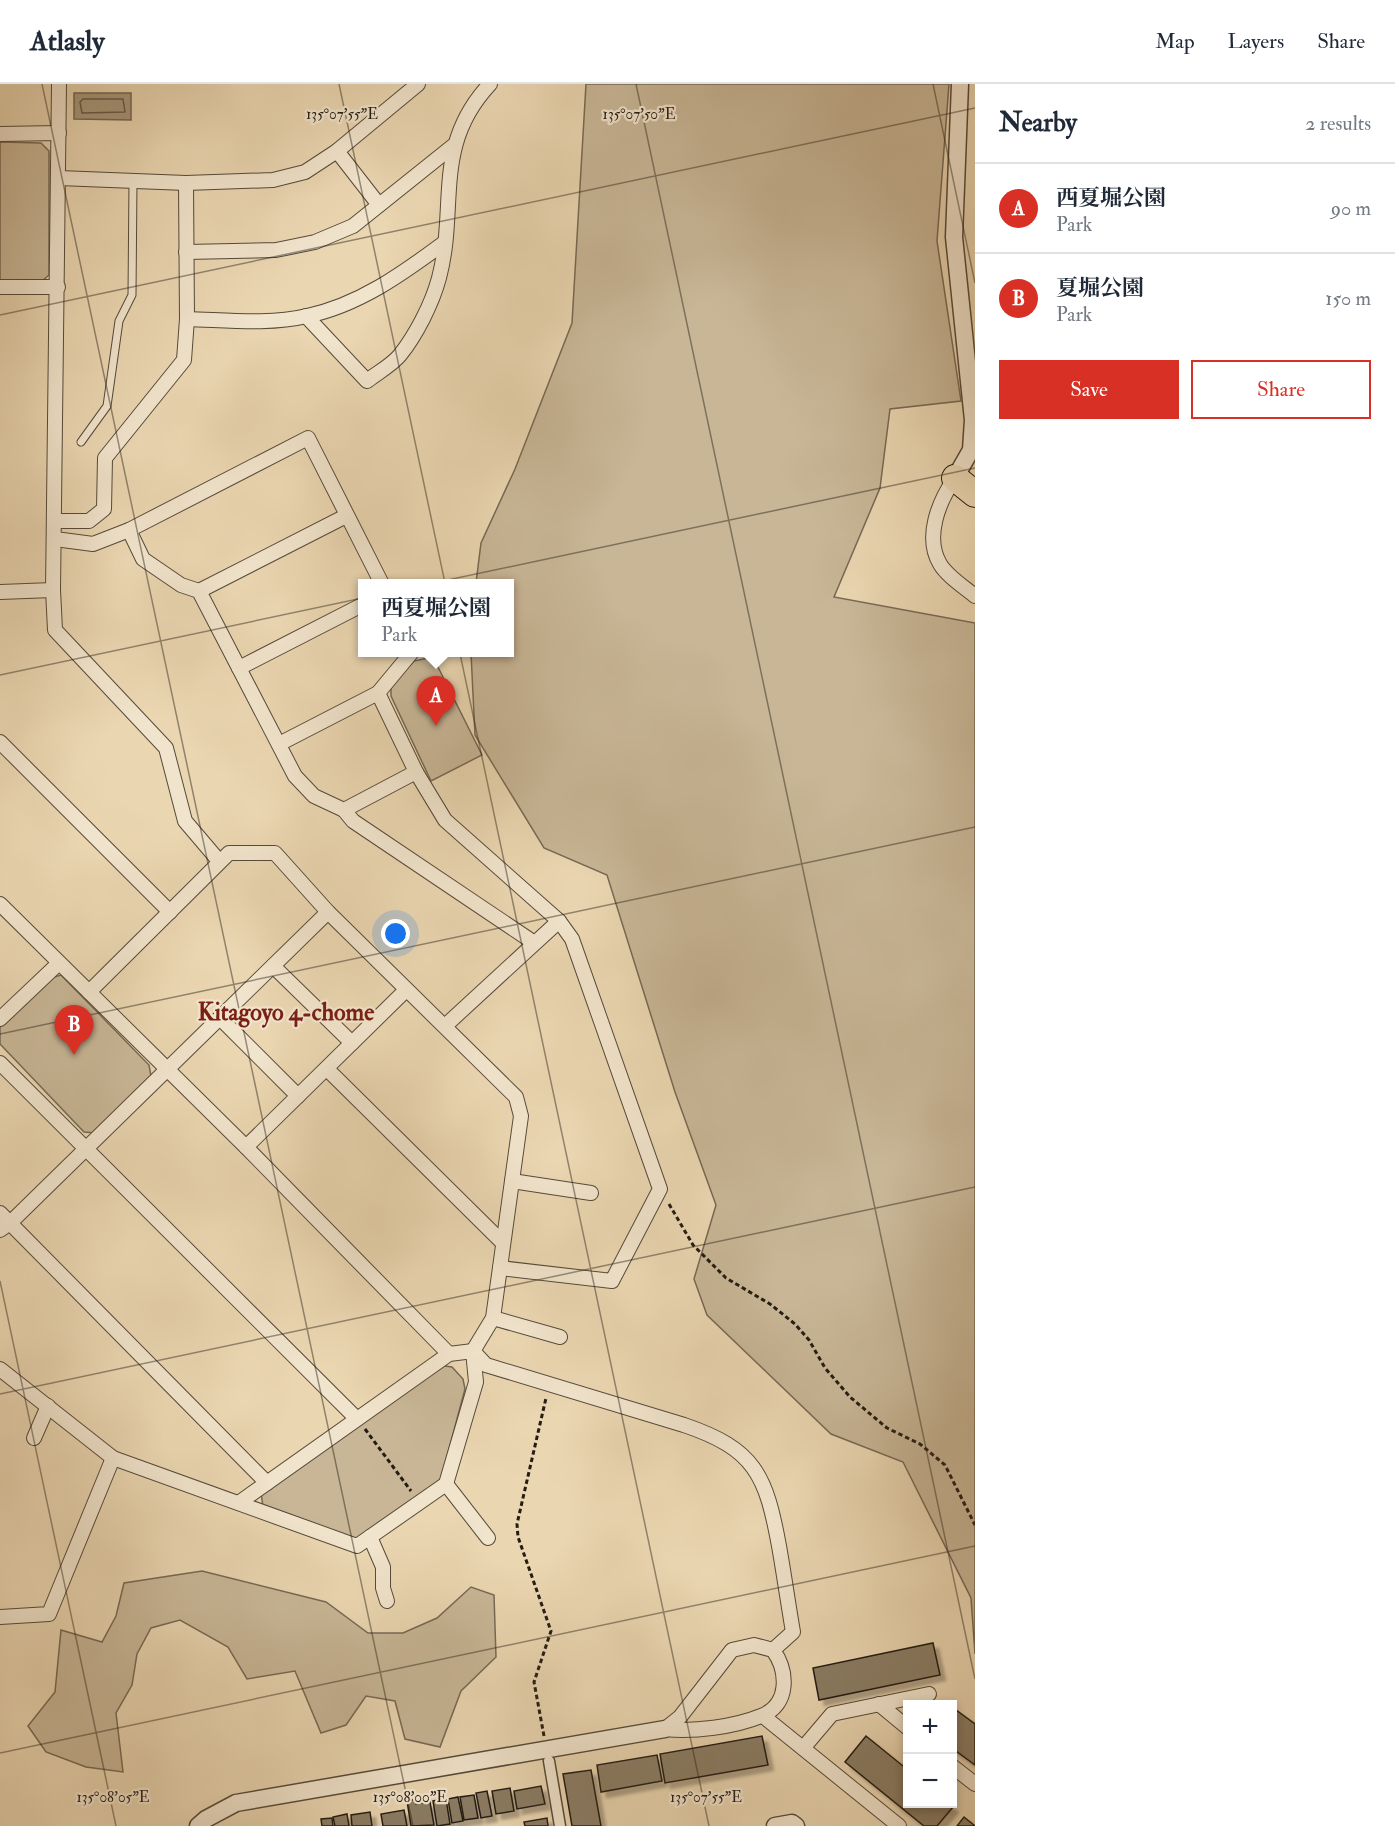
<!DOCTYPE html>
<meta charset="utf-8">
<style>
:root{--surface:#fff;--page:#f6f6f7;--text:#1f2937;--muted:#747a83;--line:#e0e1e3;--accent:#d93025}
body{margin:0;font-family:"IM FELL Double Pica","Noto Serif JP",serif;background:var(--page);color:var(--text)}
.controls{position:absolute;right:18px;bottom:18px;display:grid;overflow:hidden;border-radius:0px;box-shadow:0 3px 9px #0003}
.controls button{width:54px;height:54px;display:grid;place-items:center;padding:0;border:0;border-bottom:2px solid var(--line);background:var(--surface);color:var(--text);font:30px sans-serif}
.you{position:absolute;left:396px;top:850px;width:21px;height:21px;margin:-15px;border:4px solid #fff;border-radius:50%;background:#1a73e8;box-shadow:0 0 0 9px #1a73e833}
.badge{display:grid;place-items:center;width:39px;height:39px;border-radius:50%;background:var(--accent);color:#fff;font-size:20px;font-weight:700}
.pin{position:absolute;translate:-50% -50px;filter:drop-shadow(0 2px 3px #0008)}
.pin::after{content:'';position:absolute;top:32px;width:21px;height:18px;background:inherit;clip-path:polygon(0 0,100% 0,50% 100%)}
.popup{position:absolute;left:358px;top:495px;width:156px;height:78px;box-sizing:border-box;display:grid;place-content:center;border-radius:0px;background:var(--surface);filter:drop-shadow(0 2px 4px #0005);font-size:20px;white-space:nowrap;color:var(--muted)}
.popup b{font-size:22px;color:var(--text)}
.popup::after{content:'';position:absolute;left:50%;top:100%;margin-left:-12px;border:12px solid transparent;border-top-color:var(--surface)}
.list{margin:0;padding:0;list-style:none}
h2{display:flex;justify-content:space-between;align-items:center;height:78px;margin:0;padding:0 24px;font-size:26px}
h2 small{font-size:20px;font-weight:400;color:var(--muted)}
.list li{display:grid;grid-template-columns:39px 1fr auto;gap:18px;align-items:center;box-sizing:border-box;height:90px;padding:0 24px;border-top:2px solid var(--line)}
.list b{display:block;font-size:22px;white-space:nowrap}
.list p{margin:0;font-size:20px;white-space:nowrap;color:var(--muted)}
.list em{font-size:20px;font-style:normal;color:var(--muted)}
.actions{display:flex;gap:12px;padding:18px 24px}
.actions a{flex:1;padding:14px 0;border:2px solid var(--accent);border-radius:0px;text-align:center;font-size:21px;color:var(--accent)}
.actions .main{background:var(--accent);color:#fff}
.map{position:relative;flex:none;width:975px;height:1742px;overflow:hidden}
header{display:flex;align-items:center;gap:36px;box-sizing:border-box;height:84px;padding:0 30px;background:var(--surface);border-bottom:2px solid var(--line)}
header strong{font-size:28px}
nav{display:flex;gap:33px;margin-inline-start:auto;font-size:21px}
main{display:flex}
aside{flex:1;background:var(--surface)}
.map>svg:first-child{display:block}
</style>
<header>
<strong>Atlasly</strong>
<nav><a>Map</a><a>Layers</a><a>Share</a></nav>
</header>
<main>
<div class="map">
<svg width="975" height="1742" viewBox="0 0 975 1742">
<defs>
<filter id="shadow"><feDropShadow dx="5.5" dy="5.5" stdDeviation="1.5" flood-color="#0004"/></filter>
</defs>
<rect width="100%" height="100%" fill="#ead6b1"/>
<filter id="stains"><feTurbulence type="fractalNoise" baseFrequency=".00333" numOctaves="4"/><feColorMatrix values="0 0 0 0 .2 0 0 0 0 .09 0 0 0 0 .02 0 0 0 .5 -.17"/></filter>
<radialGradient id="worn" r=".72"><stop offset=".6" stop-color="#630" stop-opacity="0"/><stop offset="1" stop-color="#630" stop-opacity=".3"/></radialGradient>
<g fill="#c8b696" stroke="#766954" stroke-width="1.5">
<polygon points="586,0 949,0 937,157 961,317 890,325 880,404 834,513 975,539 975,1570 971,1514 903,1378 831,1350 707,1231 694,1195 716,1121 675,1008 607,791 544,764 475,651 471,569 510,568 510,500 476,499 481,459 515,385 572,239"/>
<polygon points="0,58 41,59 49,67 49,191 42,197 0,198"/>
<polygon points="433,573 482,671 431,697 391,612 391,601 414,577"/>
<polygon points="61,891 149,981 151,992 96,1049 84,1048 0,960 0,943 51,894"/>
<polygon points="438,1281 452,1283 463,1295 465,1305 441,1395 353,1457 263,1423 261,1408"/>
<polygon points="202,1487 326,1518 368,1549 403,1549 437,1534 471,1503 494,1511 496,1573 461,1607 440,1663 405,1655 395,1617 366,1612 346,1641 321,1649 295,1587 247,1595 228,1563 180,1536 151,1544 137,1570 132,1601 116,1629 123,1688 86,1683 46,1668 28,1642 55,1608 61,1546 102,1558 116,1532 124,1499"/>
</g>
<polygon fill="#a7977b" stroke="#736651" stroke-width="1.5" points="74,9 131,9 131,36 74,35"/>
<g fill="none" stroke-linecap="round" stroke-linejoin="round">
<polygon stroke="#665a47" stroke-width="1.5" points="83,15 123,15 125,28 82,29 80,18"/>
</g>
<g fill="#8b7d65" stroke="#241c13" stroke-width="1.5" filter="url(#shadow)">
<polygon points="933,1559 940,1591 819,1616 813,1584"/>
<polygon points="952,1623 975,1640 975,1681 952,1664"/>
<polygon points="762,1652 768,1681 665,1699 660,1670"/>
<polygon points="866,1652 908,1686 908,1720 949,1720 953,1723 937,1742 924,1742 845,1678"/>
<polygon points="657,1671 662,1697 601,1708 597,1681"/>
<polygon points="591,1686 601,1742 572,1742 563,1690"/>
<polygon points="541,1702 545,1720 517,1725 514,1707"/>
<polygon points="510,1704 514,1727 496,1730 492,1707"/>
<polygon points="487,1707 492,1732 481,1734 476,1709"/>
<polygon points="474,1711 478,1734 464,1736 460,1713"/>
<polygon points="458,1713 463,1737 452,1739 448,1715"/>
<polygon points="416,1715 416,1720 430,1718 434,1741 411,1742 407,1717"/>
<polygon points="446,1715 450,1740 437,1742 433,1717"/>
<polygon points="404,1726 407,1742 383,1742 381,1730"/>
<polygon points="370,1728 372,1742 352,1742 351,1731"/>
<polygon points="347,1730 349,1742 335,1742 333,1733"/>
<polygon points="964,1733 975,1742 957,1742"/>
<polygon points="332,1734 333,1742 322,1742 321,1735"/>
<polygon points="547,1734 548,1742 525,1742 524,1738"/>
</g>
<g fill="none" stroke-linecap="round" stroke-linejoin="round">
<defs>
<polyline id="service" points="81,358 107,322 119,237 132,211 133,97"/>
<polyline id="pedestrian" points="549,1677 560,1742"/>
<g id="minor">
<polyline points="59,0 53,506 55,546 166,664 185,737 219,777"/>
<polyline points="0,50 59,49"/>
<polyline points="337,67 379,121"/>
<polyline points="59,94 186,99 273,96 305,88 337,67 418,0"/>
<polyline points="186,168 276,166 315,158 353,142 453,62"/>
<polyline points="0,203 58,203"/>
<path d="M 306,232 L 367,297 C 377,289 392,281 400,271 C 416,251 432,220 439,194 C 458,122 432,62 490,0"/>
<path d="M 187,235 C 226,236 269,241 307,232 C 359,221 402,190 444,159"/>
<path d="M 955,394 C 939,417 924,453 940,480 C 947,492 964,503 975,512"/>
<polyline points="55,437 89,437 104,425 105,374 184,276 187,235 186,99"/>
<polyline points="129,446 143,475 181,501 199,507 295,692 314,712 344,726 416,688"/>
<polyline points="55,455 93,460 129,446 308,354 382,500"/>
<polyline points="199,507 346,432"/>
<polyline points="0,508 53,506"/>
<polyline points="412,568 378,609 416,688 445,736 559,837 572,855 660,1105 612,1197 500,1184"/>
<polyline points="239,584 362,521"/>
<polyline points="0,658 170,828"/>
<polyline points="279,660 378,609"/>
<polyline points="344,726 353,737 533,858"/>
<polyline points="0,820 246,1063 449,1270"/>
<polyline points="273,882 352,959"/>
<polyline points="220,934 298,1012"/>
<polyline points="0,935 59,879"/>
<polyline points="446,941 559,837"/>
<polyline points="0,979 356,1334"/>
<polyline points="327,985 503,1159"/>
<polyline points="246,1063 406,906"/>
<polyline points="512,1097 591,1109"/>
<polyline points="0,1129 267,1399"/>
<polyline points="0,1146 10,1139 328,828"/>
<polyline points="493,1234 560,1253"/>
<polyline points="0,1285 113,1374 357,1462 446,1400 476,1298 473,1267 493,1234 521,1032 516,1013 328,828 275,769 229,769 89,908"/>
<polyline points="34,1354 48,1322"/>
<polyline points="446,1400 488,1454"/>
<path d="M 240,1418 L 449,1270 L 473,1267 L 486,1281 L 684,1341 C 755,1365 766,1391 779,1462 C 784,1490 788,1519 793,1548 L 773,1566"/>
<polyline points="370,1453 383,1483 383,1504 387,1517"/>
<polyline points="0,1533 49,1530 113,1374"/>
<path d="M 754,1561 L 773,1566 C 788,1587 790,1621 761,1632 C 734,1643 694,1648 665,1645 L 680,1633 L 732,1566 Z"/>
<polyline points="879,1620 908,1644"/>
<polyline points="763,1632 899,1742"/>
<polyline points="804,1663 832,1630 929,1610"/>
<polyline points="952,1682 975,1700"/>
</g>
<g id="tertiary">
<polyline points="955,394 971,366 973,336 954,153 960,0"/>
<polyline points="198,1742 206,1735 236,1719 665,1645"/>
<polyline points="775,1742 792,1739 796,1742"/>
</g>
<polyline id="motorway" points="955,394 975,410"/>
</defs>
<use href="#service" stroke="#564a3a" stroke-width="9"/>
<use href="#pedestrian" stroke="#564a3a" stroke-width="13"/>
<use href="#minor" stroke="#564a3a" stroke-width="16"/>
<use href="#tertiary" stroke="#564a3a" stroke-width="19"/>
<use href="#motorway" stroke="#241c13" stroke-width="28"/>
<g stroke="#241c13" stroke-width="3" stroke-dasharray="4.5 3" stroke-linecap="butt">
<polyline points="669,1120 693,1161 726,1194 770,1220 795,1240 809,1256 825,1284 850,1313 887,1344 920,1360 945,1381 975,1441"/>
<polyline points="365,1345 411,1407"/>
<polyline points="544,1652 534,1598 551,1547 518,1453 517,1440 546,1314"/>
</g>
<use href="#service" stroke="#f1e4cc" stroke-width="7"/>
<use href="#pedestrian" stroke="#f1e4cc" stroke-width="10"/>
<use href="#minor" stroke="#f1e4cc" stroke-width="14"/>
<use href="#tertiary" stroke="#f1e4cc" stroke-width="16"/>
<use href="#motorway" stroke="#ead6b1" stroke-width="26"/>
</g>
<path fill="none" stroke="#241c13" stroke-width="1.5" stroke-opacity="0.45" d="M 42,0 L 413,1742M 339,0 L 709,1742M 636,0 L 975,1595M 933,0 L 975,199M 0,231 L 975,24M 0,591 L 975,384M 0,950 L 975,743M 0,1197 L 116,1742M 0,1310 L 975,1103M 0,1669 L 975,1462"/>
<g text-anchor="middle" stroke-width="4.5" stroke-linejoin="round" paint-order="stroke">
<g font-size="24" font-weight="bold" fill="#7a1f14" stroke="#f1e4cc">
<text x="286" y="936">Kitagoyo 4-chome</text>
</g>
</g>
<g font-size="15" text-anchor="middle" fill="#241c13" stroke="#f1e4cc" stroke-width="4.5" stroke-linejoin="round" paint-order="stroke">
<text x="342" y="35">135°07'55"E</text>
<text x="639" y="35">135°07'50"E</text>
<text x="113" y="1718">135°08'05"E</text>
<text x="410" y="1718">135°08'00"E</text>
<text x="706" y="1718">135°07'55"E</text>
</g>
<rect width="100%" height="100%" filter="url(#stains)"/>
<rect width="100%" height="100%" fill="url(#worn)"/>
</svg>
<div class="controls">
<button>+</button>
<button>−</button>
</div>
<div class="you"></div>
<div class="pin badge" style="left:436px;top:642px">A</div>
<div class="popup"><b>西夏堀公園</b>Park</div>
<div class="pin badge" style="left:74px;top:971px">B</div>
</div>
<aside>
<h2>Nearby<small>2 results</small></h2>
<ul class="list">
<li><span class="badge">A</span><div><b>西夏堀公園</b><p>Park</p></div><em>90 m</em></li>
<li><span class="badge">B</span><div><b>夏堀公園</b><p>Park</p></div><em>150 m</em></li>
</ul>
<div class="actions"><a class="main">Save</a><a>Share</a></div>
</aside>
</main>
